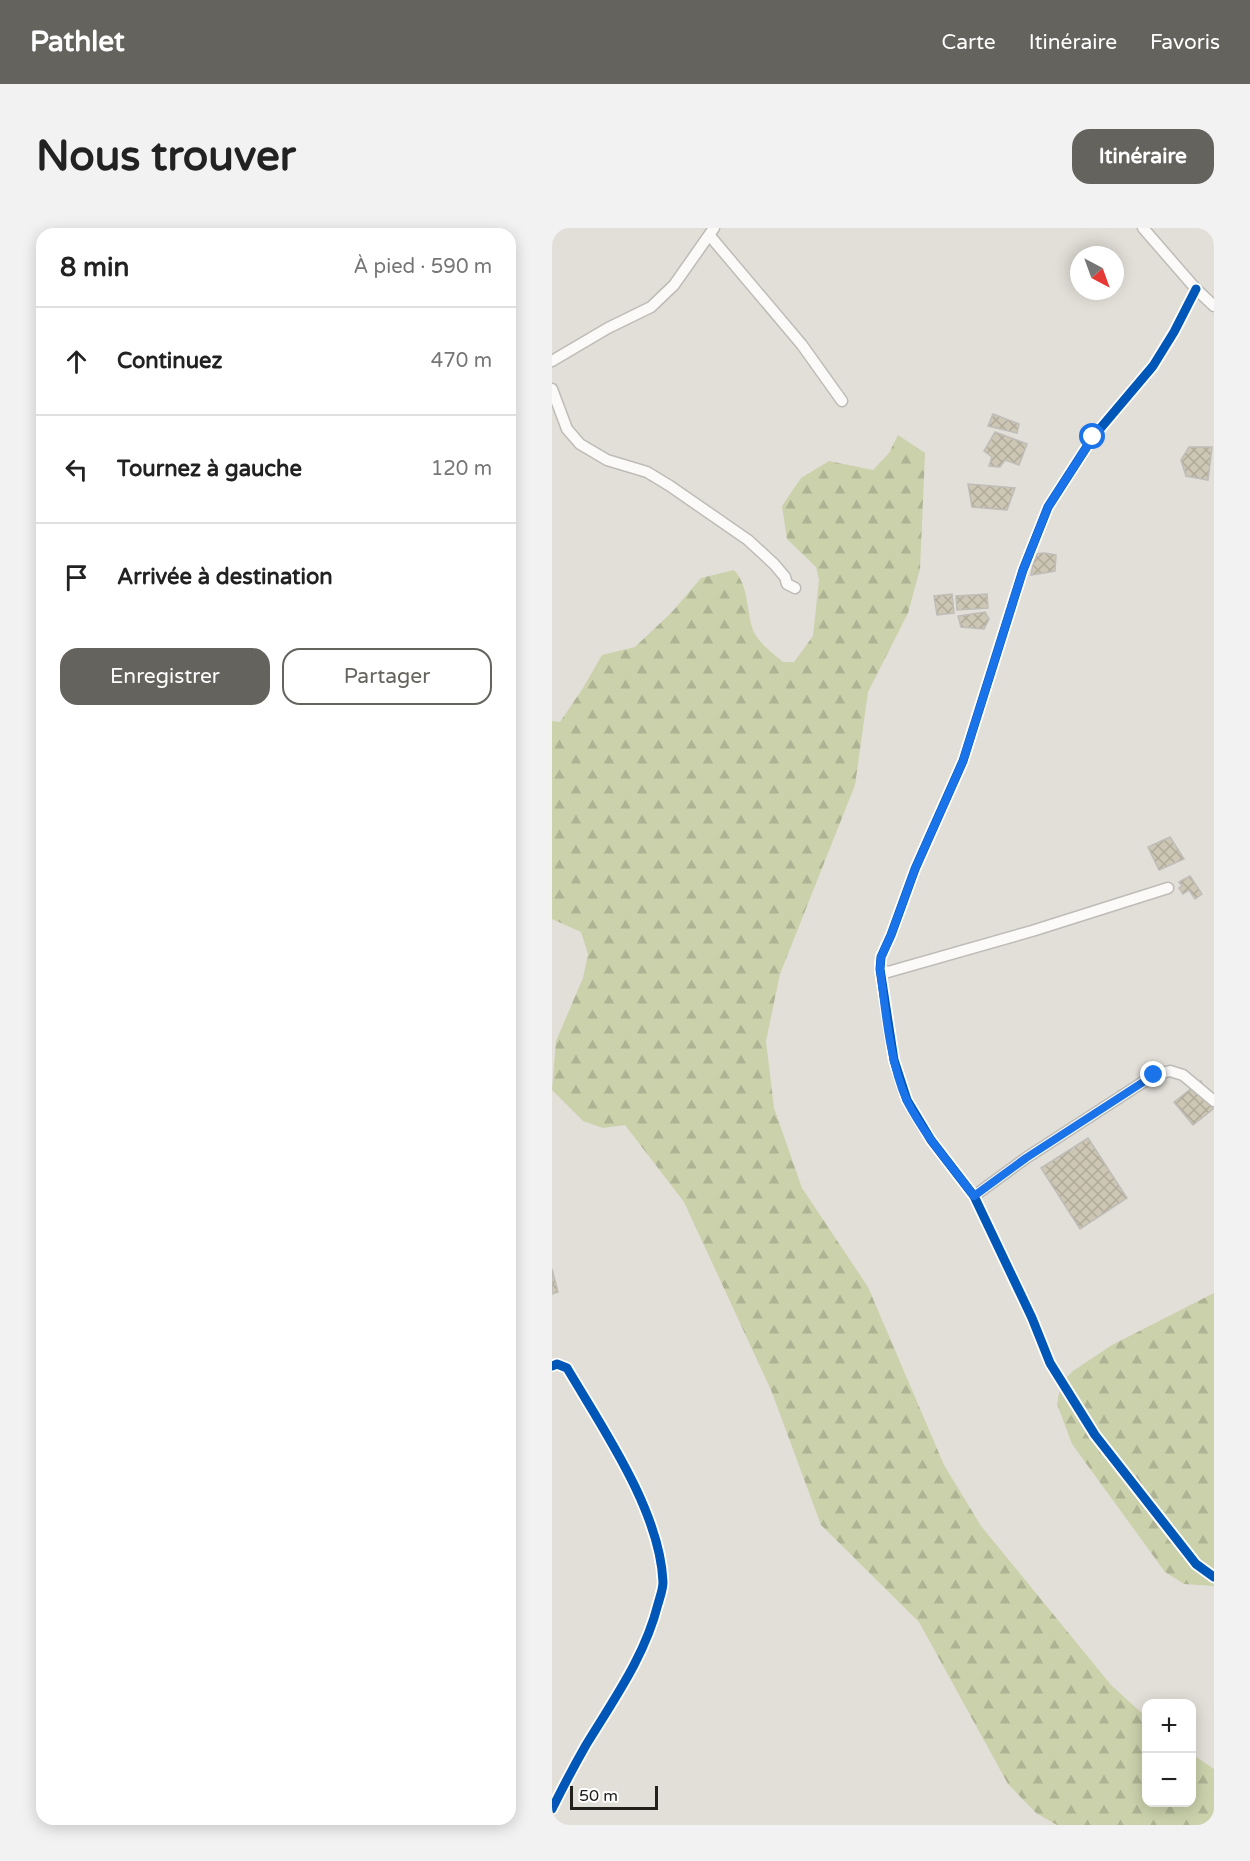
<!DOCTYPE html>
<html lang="fr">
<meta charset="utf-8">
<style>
:root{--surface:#fff;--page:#f2f2f2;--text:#222;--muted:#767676;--line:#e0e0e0;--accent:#65635d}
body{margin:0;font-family:"Varela Round",sans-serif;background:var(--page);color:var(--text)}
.controls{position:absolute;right:18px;bottom:18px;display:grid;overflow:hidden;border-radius:12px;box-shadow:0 3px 15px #0003}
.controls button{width:54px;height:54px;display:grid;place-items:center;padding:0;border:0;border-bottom:2px solid var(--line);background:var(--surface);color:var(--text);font:30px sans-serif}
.compass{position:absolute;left:518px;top:18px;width:54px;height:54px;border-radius:50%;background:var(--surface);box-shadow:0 3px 15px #0003;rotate:139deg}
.scale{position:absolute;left:18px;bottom:15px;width:88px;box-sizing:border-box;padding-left:6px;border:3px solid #21201b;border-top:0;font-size:16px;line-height:21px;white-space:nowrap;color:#21201b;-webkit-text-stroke:4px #fff;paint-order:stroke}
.stop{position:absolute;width:18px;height:18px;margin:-14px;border:4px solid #1a73e8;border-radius:50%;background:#fff}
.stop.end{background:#1a73e8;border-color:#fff;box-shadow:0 2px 6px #0008}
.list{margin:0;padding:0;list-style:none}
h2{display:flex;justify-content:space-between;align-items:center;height:78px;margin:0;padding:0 24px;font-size:26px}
h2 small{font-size:20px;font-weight:400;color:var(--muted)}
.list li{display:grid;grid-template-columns:39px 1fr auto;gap:18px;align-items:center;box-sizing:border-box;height:108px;padding:0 24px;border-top:2px solid var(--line)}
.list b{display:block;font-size:22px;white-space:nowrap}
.list em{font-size:20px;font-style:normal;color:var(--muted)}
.actions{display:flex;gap:12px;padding:18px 24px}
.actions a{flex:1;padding:14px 0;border:2px solid var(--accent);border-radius:18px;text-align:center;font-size:21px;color:var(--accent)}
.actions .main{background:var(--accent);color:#fff}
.icon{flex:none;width:33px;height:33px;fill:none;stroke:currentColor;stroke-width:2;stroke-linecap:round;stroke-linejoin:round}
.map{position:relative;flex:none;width:662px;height:1597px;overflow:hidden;border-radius:18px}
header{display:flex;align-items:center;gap:36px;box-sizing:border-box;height:84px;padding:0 30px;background:var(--accent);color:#fff}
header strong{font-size:28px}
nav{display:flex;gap:33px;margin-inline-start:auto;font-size:21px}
.intro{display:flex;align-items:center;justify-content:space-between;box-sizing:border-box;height:144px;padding:0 36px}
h1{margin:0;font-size:42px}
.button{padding:15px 27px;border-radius:18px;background:var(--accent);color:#fff;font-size:21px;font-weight:700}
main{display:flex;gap:36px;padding:0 36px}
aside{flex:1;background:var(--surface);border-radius:18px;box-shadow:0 3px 15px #0003}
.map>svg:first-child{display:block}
</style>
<header>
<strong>Pathlet</strong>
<nav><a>Carte</a><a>Itinéraire</a><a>Favoris</a></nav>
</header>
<div class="intro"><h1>Nous trouver</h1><a class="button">Itinéraire</a></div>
<main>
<aside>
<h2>8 min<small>À pied · 590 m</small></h2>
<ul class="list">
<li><svg class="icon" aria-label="ahead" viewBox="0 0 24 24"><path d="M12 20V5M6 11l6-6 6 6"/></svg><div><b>Continuez</b></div><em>470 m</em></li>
<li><svg class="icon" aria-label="left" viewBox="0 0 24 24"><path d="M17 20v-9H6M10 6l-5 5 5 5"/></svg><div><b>Tournez à gauche</b></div><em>120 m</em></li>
<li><svg class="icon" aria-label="arrive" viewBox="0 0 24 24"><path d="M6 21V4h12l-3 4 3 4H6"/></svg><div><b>Arrivée à destination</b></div></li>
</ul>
<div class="actions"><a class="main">Enregistrer</a><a>Partager</a></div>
</aside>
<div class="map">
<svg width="662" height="1597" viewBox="0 0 662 1597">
<defs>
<pattern id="forest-firs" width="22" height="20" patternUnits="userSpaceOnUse" patternTransform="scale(1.5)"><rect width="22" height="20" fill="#cad1ab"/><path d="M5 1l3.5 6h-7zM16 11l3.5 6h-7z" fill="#adb393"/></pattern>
<pattern id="building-cross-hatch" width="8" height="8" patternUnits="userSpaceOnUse" patternTransform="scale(1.5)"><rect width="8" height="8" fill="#cdc6b4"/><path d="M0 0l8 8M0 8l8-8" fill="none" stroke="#b0aa9a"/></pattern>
</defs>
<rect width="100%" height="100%" fill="#e2dfd8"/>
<g fill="url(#forest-firs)">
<path d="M 346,207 L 373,225 L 368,341 L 356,385 L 316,464 L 303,557 L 228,746 L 214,813 L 222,880 L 250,960 L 316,1059 L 392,1237 L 429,1298 L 559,1457 L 594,1489 L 594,1574 L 640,1574 L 640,1526 L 662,1541 L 662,1597 L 505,1597 L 484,1585 L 456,1556 L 367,1394 L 269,1297 L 219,1162 L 132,974 L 73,897 L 51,900 L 31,893 L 0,862 L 4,813 L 31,750 L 36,726 L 29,704 L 0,691 L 0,493 L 8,494 L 31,460 L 50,427 L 83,419 L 120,384 L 149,350 L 182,342 C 197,358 194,382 201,402 C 206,415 221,425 231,434 L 242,434 L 261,408 L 267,352 L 264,339 L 235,311 L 230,278 L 249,250 L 277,233 L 321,242 L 337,225 Z"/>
<polygon points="662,1065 662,1358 632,1356 613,1344 520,1216 505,1176 509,1155 521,1143 560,1117"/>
</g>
<g fill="url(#building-cross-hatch)" stroke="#bfbdb8" stroke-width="1.5">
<polygon points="441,186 467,196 465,205 436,198"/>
<polygon points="443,204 475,216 467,237 453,232 448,239 437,238 440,229 432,223"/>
<polygon points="637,219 660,219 656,252 634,248 629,232"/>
<polygon points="416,256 463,260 455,282 420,279"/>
<polygon points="492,325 504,327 503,343 479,347 483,326"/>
<polygon points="400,366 402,385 385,387 382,368"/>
<polygon points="435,366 436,380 405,382 404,368"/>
<polygon points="433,384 437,391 432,401 409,399 406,388"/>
<polygon points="618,609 632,631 607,642 596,619"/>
<polygon points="638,648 650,666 643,671 637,662 631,666 627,660 630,658 627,654"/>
<polygon points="649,853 661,881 641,897 622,874"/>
<polygon points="536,910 575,970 528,1001 489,940"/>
<polygon points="0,1041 6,1064 0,1066"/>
</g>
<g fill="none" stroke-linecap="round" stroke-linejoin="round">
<defs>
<g id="minor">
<polyline points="591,0 644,61 662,78"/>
<polyline points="158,8 250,117 290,173"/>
<polyline points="644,61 622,104 601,138 541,209 496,279 471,342 411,533 363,641 339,707 329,729 328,741 342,832 355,872 379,912 422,968 480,1090 498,1135 543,1207 644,1336 662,1349"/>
<polyline points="0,133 56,100 99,79 122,57 162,0"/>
<polyline points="0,161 15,201 28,216 55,232 95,244 118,258 196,312 222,336 233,349 235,356 243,360"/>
<polyline points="328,741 336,744 480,703 616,660"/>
<polyline points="422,968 474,930 602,847 618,843 631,847 662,873"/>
<path d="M 0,1138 L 5,1136 L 15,1140 C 51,1201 108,1283 111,1354 C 111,1361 108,1369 106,1376 C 93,1428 62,1471 34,1517 C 22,1538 11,1559 0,1581"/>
</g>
</defs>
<use href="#minor" stroke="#bdbcb6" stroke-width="13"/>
<use href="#minor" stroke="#fbfaf9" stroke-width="10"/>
<defs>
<g id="cycleway">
<polyline points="644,61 622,104 601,138 541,209 496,279 471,342 411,533 363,641 339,707 329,729 328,741 342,832 355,872 379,912 422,968 480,1090 498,1135 543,1207 644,1336 662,1349"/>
<path d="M 0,1138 L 5,1136 L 15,1140 C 51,1201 108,1283 111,1354 C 111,1361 108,1369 106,1376 C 93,1428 62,1471 34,1517 C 22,1538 11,1559 0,1581"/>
</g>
</defs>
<use href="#cycleway" stroke="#fff" stroke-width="13"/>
<use href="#cycleway" stroke="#0057b8" stroke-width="9"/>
</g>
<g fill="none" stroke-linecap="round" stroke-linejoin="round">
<path stroke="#1a73e8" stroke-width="8" d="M 541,209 L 496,279 L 471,342 L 411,533 L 363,641 L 339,707 L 329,729 L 328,741 C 333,781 338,836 355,873 C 372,907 399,937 422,968 L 474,930 L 602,847"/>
</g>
</svg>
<div class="controls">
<button>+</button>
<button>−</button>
</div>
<svg class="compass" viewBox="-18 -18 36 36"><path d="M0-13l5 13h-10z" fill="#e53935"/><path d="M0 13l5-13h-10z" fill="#767676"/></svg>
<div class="scale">50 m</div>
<div class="stop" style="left:541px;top:209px"></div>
<div class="stop end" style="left:602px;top:847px"></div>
</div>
</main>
